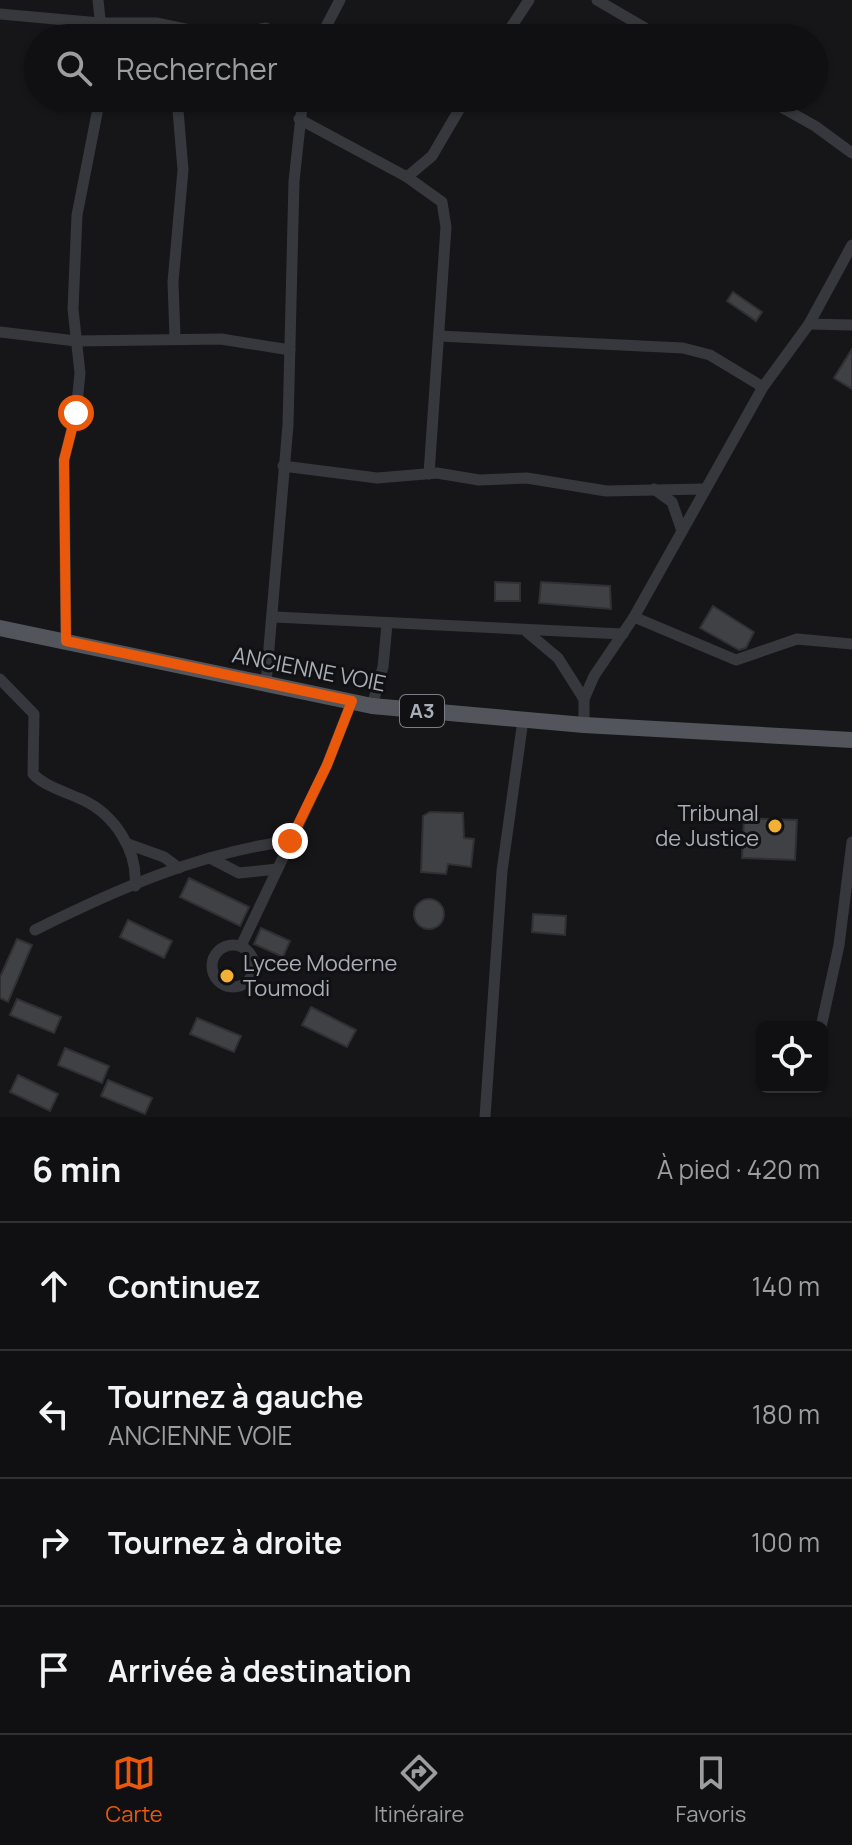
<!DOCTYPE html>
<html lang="fr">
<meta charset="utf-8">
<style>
:root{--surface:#101012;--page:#1e1e20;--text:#f1f3f6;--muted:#9c9d9f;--line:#303032;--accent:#ea580c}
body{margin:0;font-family:Manrope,sans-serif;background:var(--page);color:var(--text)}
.controls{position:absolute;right:24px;bottom:24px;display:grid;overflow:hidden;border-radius:12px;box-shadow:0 2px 6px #0004}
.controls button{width:72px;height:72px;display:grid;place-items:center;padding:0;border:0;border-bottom:2px solid var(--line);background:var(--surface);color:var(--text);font:40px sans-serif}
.stop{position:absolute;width:24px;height:24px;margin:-18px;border:6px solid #ea580c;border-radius:50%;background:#fff}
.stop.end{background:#ea580c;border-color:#fff;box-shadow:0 2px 8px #0008}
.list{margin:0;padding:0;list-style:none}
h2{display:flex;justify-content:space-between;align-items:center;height:104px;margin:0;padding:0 32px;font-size:34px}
h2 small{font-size:26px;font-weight:400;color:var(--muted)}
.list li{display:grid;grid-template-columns:52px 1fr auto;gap:24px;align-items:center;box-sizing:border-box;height:128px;padding:0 32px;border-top:2px solid var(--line)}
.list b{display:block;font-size:30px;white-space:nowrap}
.list p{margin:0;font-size:26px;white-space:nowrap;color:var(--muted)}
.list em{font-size:26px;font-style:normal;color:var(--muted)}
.icon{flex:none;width:44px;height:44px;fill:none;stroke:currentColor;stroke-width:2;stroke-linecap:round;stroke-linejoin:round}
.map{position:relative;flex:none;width:852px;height:1117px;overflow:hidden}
.search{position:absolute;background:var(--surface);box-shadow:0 2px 6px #0004;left:24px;right:24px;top:24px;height:88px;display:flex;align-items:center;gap:20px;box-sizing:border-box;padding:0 28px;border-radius:44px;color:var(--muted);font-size:30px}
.sheet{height:616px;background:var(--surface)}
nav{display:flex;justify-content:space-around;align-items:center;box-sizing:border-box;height:112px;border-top:2px solid var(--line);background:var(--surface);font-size:22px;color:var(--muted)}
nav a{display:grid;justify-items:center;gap:4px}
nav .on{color:var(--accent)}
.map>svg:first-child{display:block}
</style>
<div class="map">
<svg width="852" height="1117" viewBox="0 0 852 1117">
<rect width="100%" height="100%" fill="#161618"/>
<g fill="#404145" stroke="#303034" stroke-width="2">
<polygon points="733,292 762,312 756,321 727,301"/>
<polygon points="852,349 852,389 834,378"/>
<polygon points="495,582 520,583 520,601 495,601"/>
<polygon points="541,582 610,586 611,609 539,603"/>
<polygon points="713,606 754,632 746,648 739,650 700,628"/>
<polygon points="430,812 463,813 464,838 474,839 471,867 448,864 446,874 421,872 423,816"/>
<polygon points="744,818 797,820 795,860 742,858"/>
<polygon points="189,878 249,907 240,926 180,897"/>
<circle cx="429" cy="914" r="15"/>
<polygon points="533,914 566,916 565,935 532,932"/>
<polygon points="128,920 172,941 164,958 120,937"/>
<polygon points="261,928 290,941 283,957 254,944"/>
<polygon points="17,939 32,945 8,1002 0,998 0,977"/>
<polygon points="17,999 61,1017 54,1033 10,1015"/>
<polygon points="311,1007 356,1030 347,1047 302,1025"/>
<polygon points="197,1018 241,1036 234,1052 190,1034"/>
<polygon points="65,1048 109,1066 102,1083 58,1065"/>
<polygon points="18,1075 58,1094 50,1111 10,1092"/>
<polygon points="108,1080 152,1098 145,1114 101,1096"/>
</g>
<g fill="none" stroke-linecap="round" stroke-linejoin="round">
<g stroke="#37383d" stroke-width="11">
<polyline points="98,0 102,38"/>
<polyline points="597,0 662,38"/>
<polyline points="0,14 100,23 156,23 224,37 265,28 291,38"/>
<polyline points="320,38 340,0"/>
<polyline points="504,38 529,0"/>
<polyline points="765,98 815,126 852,153"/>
<polyline points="299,119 407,177 442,202 446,227 429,474"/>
<polyline points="407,177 432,156 466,98"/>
<polyline points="809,324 852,325"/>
<polyline points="0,332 76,341 221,339 290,350"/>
<polyline points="439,336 683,348 710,355 763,387"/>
<polyline points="175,338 173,282 183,170 177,98"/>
<polyline points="283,466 377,478 437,473 479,480 527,478 606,491 704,489"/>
<polyline points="654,489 672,502 682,531"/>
<polyline points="275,617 623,634"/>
<polyline points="634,617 736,660 797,639 852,644"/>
<polyline points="527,632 558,658 584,699"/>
<polyline points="66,641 64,460 76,413 80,373 73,309 77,215 100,98"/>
<path d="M 0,679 L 34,714 L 33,774 C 46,787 66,792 83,800 C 115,815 138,851 135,886"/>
<polyline points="266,683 288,425 294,181 303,98"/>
<polyline points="372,706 383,667 387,624"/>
<polyline points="584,725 584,699 594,676 634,617 763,387 809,324 852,245"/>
<polyline points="128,844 164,857 179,868"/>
<polyline points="210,858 239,873 277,869"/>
<path d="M 35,930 C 115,890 201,852 290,841"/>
<circle cx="233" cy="966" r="21"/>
<polyline points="241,946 327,765 352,701"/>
<polyline points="821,1027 839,945 852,842"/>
<polyline points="485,1117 502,871 523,720"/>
</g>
<polyline stroke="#53555c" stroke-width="16" points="0,628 372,706 584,725 852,740"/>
</g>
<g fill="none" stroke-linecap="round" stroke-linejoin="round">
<polyline stroke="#ea580c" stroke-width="10" points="76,413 64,460 66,641 352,701 327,765 290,841"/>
</g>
<g fill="#f2b134" stroke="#111113" stroke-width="3">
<circle cx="775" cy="826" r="8"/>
<circle cx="227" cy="976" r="8"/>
</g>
<g text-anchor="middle" stroke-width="6" stroke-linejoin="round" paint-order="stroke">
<rect fill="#111113" stroke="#7b7e86" stroke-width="2" x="400" y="695" width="44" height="32" rx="6"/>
<g font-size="20" font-weight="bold" fill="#a8adb8">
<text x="422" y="718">A3</text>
</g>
<g font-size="22" fill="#a8adb8" stroke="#111113">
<text transform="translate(309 669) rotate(11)" y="8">ANCIENNE VOIE</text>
</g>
<g font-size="22" fill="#a8adb8" stroke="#111113" text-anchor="end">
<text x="759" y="821">Tribunal<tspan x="759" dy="25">de Justice</tspan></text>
<text x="243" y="971" text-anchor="start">Lycee Moderne<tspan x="243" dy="25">Toumodi</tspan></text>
</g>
</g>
</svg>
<div class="controls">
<button><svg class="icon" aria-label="locate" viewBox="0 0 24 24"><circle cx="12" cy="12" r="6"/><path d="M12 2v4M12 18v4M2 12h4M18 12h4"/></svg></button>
</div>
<div class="stop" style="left:76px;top:413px"></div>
<div class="stop end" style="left:290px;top:841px"></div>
<div class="search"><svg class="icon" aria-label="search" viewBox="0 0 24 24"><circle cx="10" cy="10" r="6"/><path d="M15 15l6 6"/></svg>Rechercher</div>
</div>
<section class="sheet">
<h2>6 min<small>À pied · 420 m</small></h2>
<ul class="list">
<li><svg class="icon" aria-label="ahead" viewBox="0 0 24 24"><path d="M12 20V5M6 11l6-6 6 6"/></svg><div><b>Continuez</b></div><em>140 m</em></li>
<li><svg class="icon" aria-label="left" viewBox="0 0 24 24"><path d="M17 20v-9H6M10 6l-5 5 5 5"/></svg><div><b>Tournez à gauche</b><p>ANCIENNE VOIE</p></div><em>180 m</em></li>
<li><svg class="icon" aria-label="right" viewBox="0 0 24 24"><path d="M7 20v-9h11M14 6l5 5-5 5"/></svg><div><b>Tournez à droite</b></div><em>100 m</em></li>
<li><svg class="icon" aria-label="arrive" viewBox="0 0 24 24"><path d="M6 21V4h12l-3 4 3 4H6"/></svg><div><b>Arrivée à destination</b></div></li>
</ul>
</section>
<nav>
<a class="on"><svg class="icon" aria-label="map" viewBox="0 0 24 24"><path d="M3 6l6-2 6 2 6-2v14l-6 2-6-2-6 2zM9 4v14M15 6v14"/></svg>Carte</a>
<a><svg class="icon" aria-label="directions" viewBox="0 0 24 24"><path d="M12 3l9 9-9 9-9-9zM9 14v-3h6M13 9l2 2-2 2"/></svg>Itinéraire</a>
<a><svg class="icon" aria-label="saved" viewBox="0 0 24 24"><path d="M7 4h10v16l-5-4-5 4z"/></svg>Favoris</a>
</nav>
